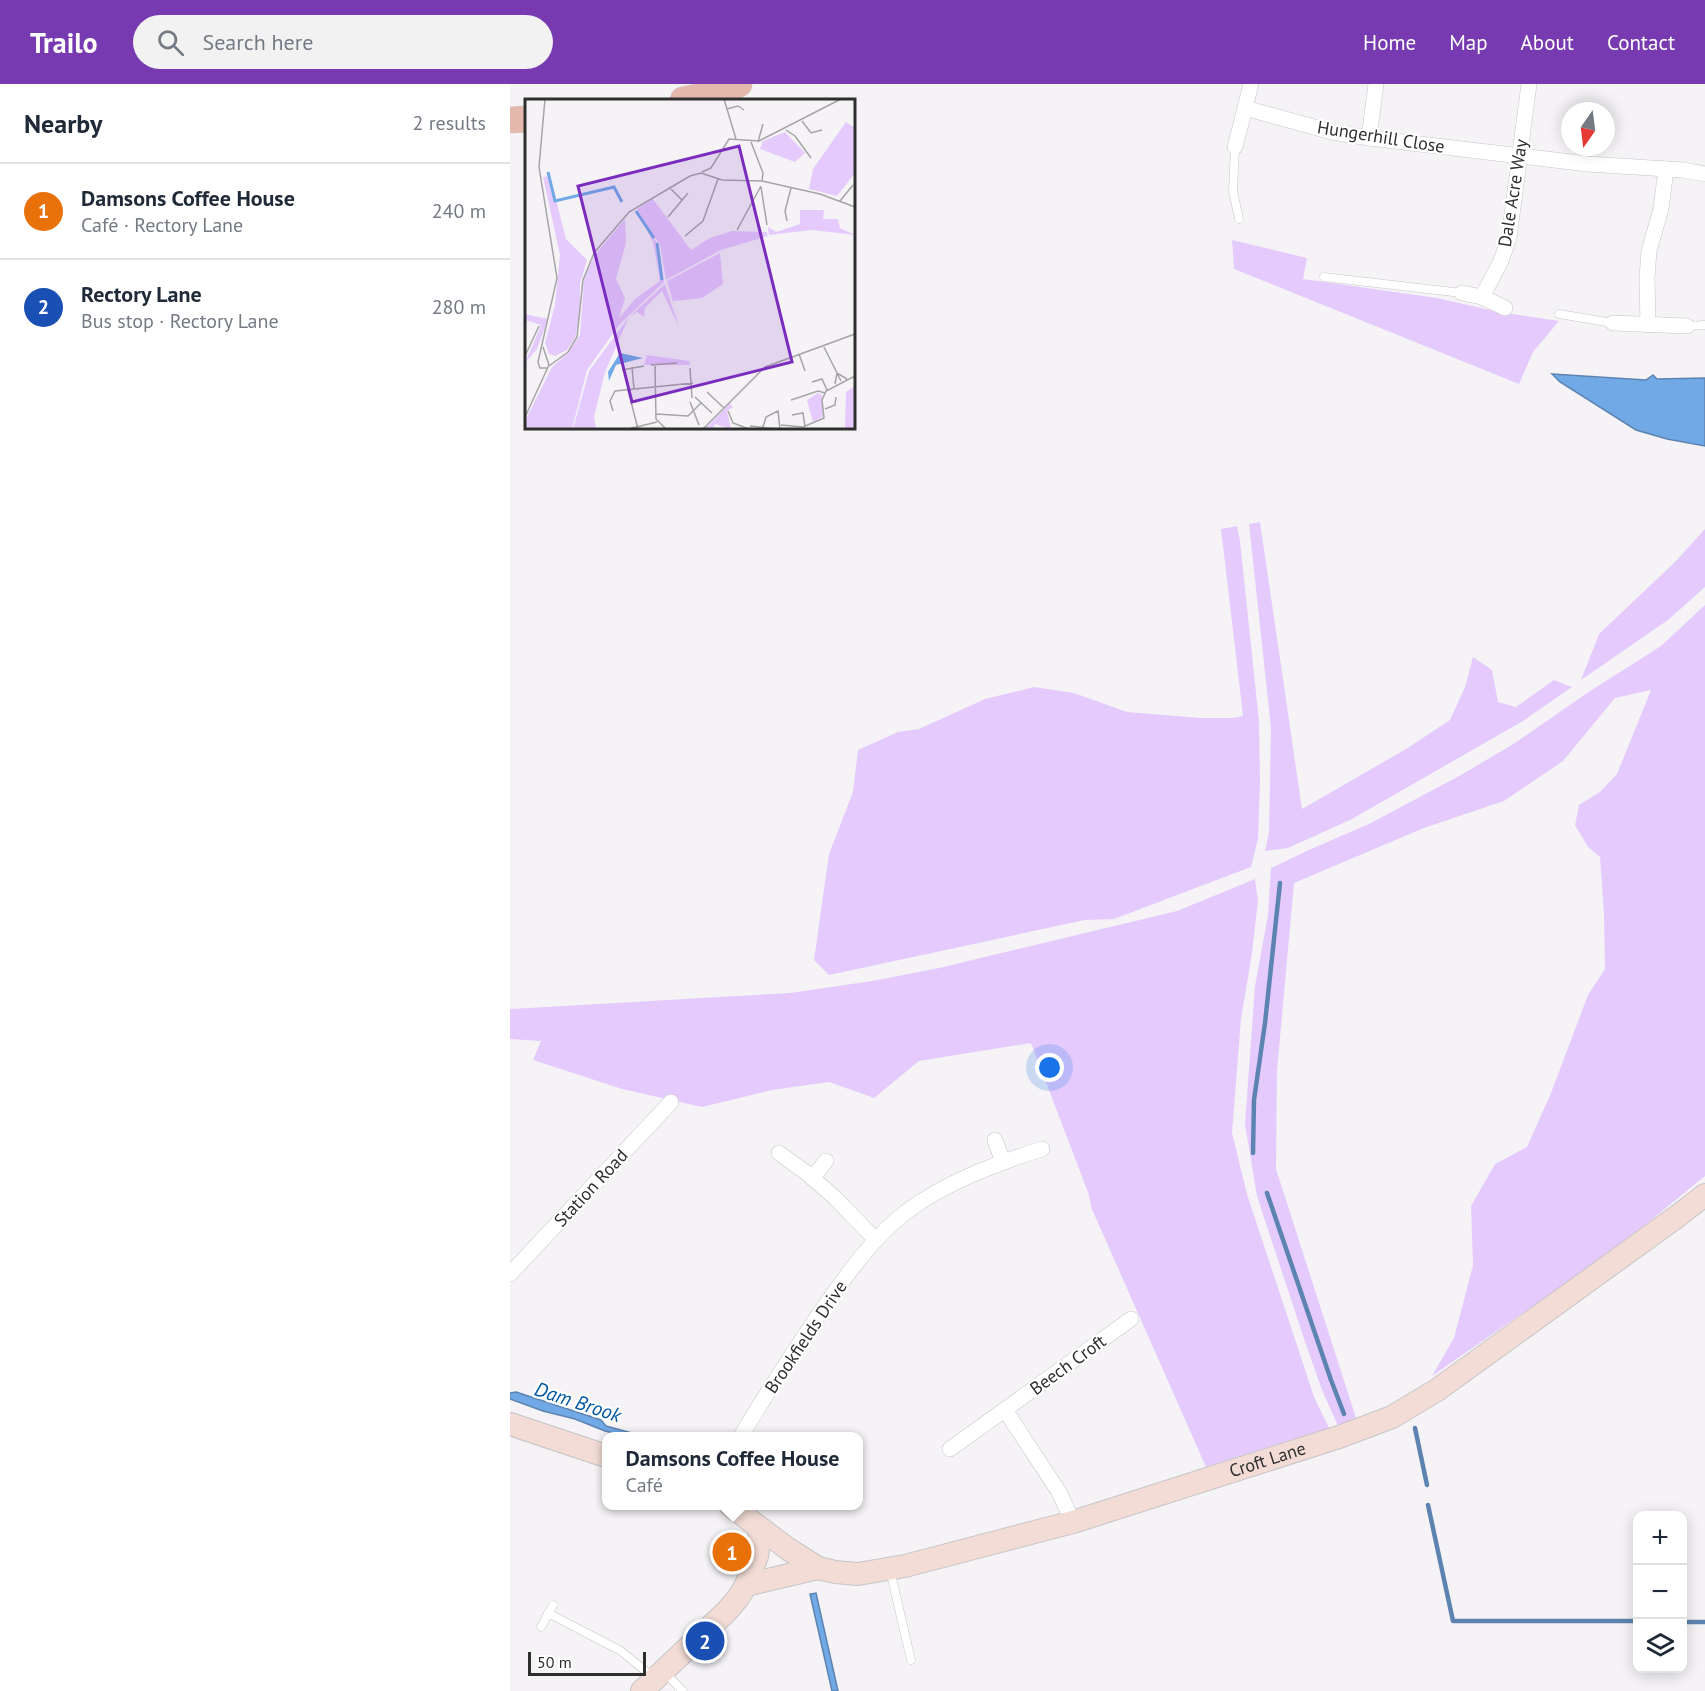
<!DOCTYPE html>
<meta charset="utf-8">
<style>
:root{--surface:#fff;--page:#f2f2f3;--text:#1f2937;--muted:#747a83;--line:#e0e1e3;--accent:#773ab0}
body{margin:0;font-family:"PT Sans",sans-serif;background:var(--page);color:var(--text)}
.controls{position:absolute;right:18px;bottom:18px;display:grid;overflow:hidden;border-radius:12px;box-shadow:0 3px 15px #0003}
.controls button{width:54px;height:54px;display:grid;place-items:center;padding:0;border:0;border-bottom:2px solid var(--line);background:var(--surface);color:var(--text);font:30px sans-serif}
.compass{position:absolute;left:1051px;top:18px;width:54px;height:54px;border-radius:50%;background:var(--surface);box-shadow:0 3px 15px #0003;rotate:194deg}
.scale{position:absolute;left:18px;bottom:15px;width:118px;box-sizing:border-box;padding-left:6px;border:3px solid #2f2e2f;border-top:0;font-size:16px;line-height:21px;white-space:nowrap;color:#2f2e2f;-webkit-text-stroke:4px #fff;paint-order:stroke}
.you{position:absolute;left:540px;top:984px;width:21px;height:21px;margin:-15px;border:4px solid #fff;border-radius:50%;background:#1a73e8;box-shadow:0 0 0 9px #1a73e833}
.badge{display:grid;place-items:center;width:39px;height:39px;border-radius:50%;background:var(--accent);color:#fff;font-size:20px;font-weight:700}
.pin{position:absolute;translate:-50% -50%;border:3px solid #fff;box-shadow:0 2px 6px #0006}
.popup{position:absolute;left:92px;top:1348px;width:261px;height:78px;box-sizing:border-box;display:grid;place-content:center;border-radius:12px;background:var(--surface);filter:drop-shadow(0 2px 4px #0005);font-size:20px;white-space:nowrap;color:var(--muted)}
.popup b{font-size:22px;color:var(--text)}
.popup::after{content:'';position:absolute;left:50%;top:100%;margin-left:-12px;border:12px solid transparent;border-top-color:var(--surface)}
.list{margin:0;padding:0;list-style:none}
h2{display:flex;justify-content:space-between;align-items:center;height:78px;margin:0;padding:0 24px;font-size:26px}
h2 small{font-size:20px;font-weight:400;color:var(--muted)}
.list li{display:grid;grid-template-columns:39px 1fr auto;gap:18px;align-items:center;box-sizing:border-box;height:96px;padding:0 24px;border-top:2px solid var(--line)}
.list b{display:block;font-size:22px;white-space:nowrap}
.list p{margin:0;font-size:20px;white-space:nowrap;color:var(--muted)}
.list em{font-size:20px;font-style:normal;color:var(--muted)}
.icon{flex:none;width:33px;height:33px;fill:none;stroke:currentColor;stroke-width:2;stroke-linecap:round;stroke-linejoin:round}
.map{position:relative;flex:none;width:1195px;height:1607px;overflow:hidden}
header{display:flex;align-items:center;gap:36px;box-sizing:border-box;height:84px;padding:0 30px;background:var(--accent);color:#fff}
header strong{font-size:28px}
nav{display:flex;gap:33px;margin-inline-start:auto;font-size:21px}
.search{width:420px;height:54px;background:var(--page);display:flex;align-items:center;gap:15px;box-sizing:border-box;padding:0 21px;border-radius:33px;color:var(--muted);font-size:22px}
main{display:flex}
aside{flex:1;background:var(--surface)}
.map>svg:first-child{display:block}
</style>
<header>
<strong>Trailo</strong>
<div class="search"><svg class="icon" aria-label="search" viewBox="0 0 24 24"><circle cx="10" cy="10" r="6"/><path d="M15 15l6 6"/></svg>Search here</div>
<nav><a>Home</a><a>Map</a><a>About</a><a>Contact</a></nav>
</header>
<main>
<aside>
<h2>Nearby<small>2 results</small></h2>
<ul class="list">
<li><span class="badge" style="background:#e8710a">1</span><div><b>Damsons Coffee House</b><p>Café · Rectory Lane</p></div><em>240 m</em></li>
<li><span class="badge" style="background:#1a4fb4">2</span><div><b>Rectory Lane</b><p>Bus stop · Rectory Lane</p></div><em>280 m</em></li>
</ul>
</aside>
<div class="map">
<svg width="1195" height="1607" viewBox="0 0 1195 1607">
<rect width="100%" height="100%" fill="#f5f3f6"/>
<g fill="#e5cbfd">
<polygon points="722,156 797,174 793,195 927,214 989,228 1049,237 1023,268 1009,300 724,185"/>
<polygon points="750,438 792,725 896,665 940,636 955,603 963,573 982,586 988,618 1006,623 1044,596 1062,603 1013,637 842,735 778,764 755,767 759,748 761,644 739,440"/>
<polygon points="727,442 730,457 749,637 750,698 748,755 741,783 604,835 575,836 319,891 304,876 319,770 343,708 348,666 388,648 409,645 475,615 524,603 564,609 617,628 691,634 723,634 733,632 711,445"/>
<polygon points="1195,445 1195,503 1158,536 1071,596 1089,550 1165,478"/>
<polygon points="1195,521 1195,1092 1108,1163 922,1292 944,1254 963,1181 961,1122 985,1080 1017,1063 1041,1009 1078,911 1095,885 1094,830 1090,773 1078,763 1065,741 1069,721 1090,708 1107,690 1141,606 1105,614 1053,677 994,717 914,744 784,799 767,987 766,1085 847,1337 828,1342 812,1306 793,1252 747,1112 735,1040 745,902 758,831 761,784 801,765 859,740 951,691 1005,659 1077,609 1151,562"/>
<polygon points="745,795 748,817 742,869 731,935 722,1049 737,1110 804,1313 819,1344 696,1383 581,1123 579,1111 521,959 409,977 364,1014 319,998 262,1006 192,1023 112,1005 23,976 31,957 0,955 0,925 280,909 362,897 429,884 667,827"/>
</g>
<g fill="#71a9e7" stroke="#5d84b0" stroke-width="1.5">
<polygon points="1042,290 1136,296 1143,291 1147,295 1195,294 1195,362 1157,355 1126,346 1050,298"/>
<polygon points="6,1308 91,1336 96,1342 133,1352 116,1352 95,1347 65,1335 33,1327 0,1315 0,1309"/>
<polygon points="306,1509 328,1607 322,1607 300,1510"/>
</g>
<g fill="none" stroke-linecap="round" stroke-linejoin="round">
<g stroke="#5d84b0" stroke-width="4.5">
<polyline points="743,1069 744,1016 755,939 770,799"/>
<polyline points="757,1109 821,1296 834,1330"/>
<polyline points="905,1344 917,1401"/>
<polyline points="918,1421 943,1537 1128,1537"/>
<polyline points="1172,1538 1195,1538"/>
</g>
<defs>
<g id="lane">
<polyline points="725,63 723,107 729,135"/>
<polyline points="814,193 952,209"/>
<polyline points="1049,230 1103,239"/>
<polyline points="1177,242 1195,241"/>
<polyline points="380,1486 401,1576"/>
<polyline points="38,1529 111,1567 144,1594"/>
<polyline points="31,1543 43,1521"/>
<polyline points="154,1588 173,1607"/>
</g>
<g id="street">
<polyline points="735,24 822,48 859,54 1078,80 1173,86 1195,90"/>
<polyline points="859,54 866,0"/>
<polyline points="725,63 741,0"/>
<polyline points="952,209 972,213 995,224"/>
<polyline points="972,213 991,177 999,154 1019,0"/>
<polyline points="1103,239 1177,242"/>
<polyline points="1138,241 1137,194 1139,167 1151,125 1156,85"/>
<polyline points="485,1056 493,1078"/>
<polyline points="269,1069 298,1090 324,1113 366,1156"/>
<polyline points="302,1094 316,1077"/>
<polyline points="0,1190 161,1018"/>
<polyline points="495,1326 549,1408 563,1438"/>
<path d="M 231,1352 C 256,1310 283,1269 310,1229 C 335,1193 361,1155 396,1128 C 436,1098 485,1080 532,1065"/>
<polyline points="440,1365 621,1235"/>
</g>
<g id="secondary">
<polyline points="0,1340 96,1372"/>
<path id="s1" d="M 221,1422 L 278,1465 L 308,1484 L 325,1488 L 348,1490 L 395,1482 L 563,1438 L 829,1353 L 882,1333 L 927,1306 L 1165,1134 L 1195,1111"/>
<polyline points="236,1501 247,1472 251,1445"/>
<polyline points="132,1607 217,1527 228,1514 236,1501 308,1484"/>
</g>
<g id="primary">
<polyline points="173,16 205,9 229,0"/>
<polyline points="0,36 16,35"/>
</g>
</defs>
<use href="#lane" stroke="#c6c5c8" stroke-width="9"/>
<use href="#street" stroke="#c6c5c8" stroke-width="16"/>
<use href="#secondary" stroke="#c6c5c8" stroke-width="24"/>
<use href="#primary" stroke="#d1d1d1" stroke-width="27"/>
<use href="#lane" stroke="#fff" stroke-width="8"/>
<use href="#street" stroke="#fff" stroke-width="15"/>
<use href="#secondary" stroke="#f2dcd5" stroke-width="22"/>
<use href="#primary" stroke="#e4b8ab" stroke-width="26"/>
</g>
<g text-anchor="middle" stroke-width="4.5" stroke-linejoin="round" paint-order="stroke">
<g font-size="18" fill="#2f2e2f" stroke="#fff">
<text transform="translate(871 53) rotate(9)" y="6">Hungerhill Close</text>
<text transform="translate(1003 109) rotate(-81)" y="6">Dale Acre Way</text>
<text transform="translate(81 1104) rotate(-47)" y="6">Station Road</text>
<text transform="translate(296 1253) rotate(-56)" y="6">Brookfields Drive</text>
<text transform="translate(558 1281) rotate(-36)" y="6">Beech Croft</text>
<text dy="6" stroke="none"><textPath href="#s1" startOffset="573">Croft Lane</textPath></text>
</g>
<g font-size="20" font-style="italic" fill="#0057a1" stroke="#fff">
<text transform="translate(68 1318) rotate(18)" y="7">Dam Brook</text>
</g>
</g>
<g transform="translate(15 15)">
<rect width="330" height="330" fill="#f5f3f6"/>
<path d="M 321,23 L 330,29 L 330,74 L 312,97 L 284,90 L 288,70 ZM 260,33 L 280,54 L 270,63 L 235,50 L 238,42 ZM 25,77 L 41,140 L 62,161 L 55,185 L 55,215 L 50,239 L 42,251 L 30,257 L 24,255 L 20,244 L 30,206 L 35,156 L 18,78 ZM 128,100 L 166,151 L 185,139 L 207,132 L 242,133 L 243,137 L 196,151 L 141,181 L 135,146 L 112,110 ZM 111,110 L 134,147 L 139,183 L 94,226 L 62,271 L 47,330 L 0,330 L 0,322 L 27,268 L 43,254 L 55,236 L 59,180 L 69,157 L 100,120 L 101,144 L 91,180 L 100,199 L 94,219 L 110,200 L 135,182 L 128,143 ZM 275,111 L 299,111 L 298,120 L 313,120 L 315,129 L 330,136 L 287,131 L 244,136 L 243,128 L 251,133 L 275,125 ZM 195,154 L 198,185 L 177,199 L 148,202 L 155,228 L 142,182 ZM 140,185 L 154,228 L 137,192 L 120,209 L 119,218 L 112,213 L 105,217 ZM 0,215 L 23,220 L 12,250 L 0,264 L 16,226 L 0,221 ZM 104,218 L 80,273 L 69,318 L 71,330 L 48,330 L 64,272 ZM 122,256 L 164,262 L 165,266 L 119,266 ZM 330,287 L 330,330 L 320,330 L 321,293 ZM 293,294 L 297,296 L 299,317 L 288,323 L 282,301 ZM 205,304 L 208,308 L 202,312 L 206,330 L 190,325 L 188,330 L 180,330 Z" fill="#e5cbfd"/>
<path d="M 95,254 L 118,259 L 91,266 L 84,282 L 83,273 Z" fill="#71a9e7"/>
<path fill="none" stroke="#71a9e7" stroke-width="3" d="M 23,73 L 30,102 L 89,88 L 97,103M 111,112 L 129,139M 132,144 L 137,181"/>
<path fill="none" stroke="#a6a4a6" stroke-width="1.5" d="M 20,0 L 14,68 L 32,179 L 13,263 L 15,269 L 22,269M 199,0 L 211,40M 202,10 L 213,7 L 219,11M 277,22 L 286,34 L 297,31M 261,31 L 270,37 L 286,59M 226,43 L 238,74 L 237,82M 233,43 L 238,25M 177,73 L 186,69 L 204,40 L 234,42 L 316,0M 144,88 L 157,101M 236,88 L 242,126M 315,102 L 328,86M 143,118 L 163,94M 262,122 L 260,112 L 266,89M 212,131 L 236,87M 160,137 L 178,122 L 193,80M 298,246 L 316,282M 274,255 L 280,272M 0,257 L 14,227M 126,266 L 152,264M 24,267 L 43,253 L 52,238 L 58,181 L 69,154 L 104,113 L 165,77 L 176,74 L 197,81 L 237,82 L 295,95 L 330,108M 130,267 L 131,320 L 141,330M 107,268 L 109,290M 165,269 L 167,299M 97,271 L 119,267M 287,283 L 297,280 L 302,291M 310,285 L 312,274 L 322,280M 103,291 L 113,330M 182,293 L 199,309M 170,298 L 187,314M 266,301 L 293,292 L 300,294M 165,303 L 174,326M 300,310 L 310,306 L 311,298M 88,312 L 85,302 L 90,292 L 168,284M 203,312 L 208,324 L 224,330M 131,315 L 163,317 L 176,304M 267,316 L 278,314 L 280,328M 0,318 L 24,266 L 18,248M 256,326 L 278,328 L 299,319 L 297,301 L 301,292 L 330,277M 225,327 L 251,330M 238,328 L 241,318 L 253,312 L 255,330M 103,330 L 132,323M 178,330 L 240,268 L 330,235"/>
<path fill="#7b2cbf" fill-opacity="0.15" stroke="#7b2cbf" stroke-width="3" d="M 214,47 L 267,263 L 107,303 L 53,87 Z"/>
<rect width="330" height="330" fill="none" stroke="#2f2e2f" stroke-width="3"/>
</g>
</svg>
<div class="controls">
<button>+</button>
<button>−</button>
<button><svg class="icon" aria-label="layers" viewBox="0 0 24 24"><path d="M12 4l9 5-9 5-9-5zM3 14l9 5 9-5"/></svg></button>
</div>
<svg class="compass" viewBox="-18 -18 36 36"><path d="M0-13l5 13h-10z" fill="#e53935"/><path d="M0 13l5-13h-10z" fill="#747a83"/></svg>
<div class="scale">50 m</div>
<div class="you"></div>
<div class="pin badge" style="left:222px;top:1468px;background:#e8710a">1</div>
<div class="popup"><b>Damsons Coffee House</b>Café</div>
<div class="pin badge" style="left:195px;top:1557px;background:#1a4fb4">2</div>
</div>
</main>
